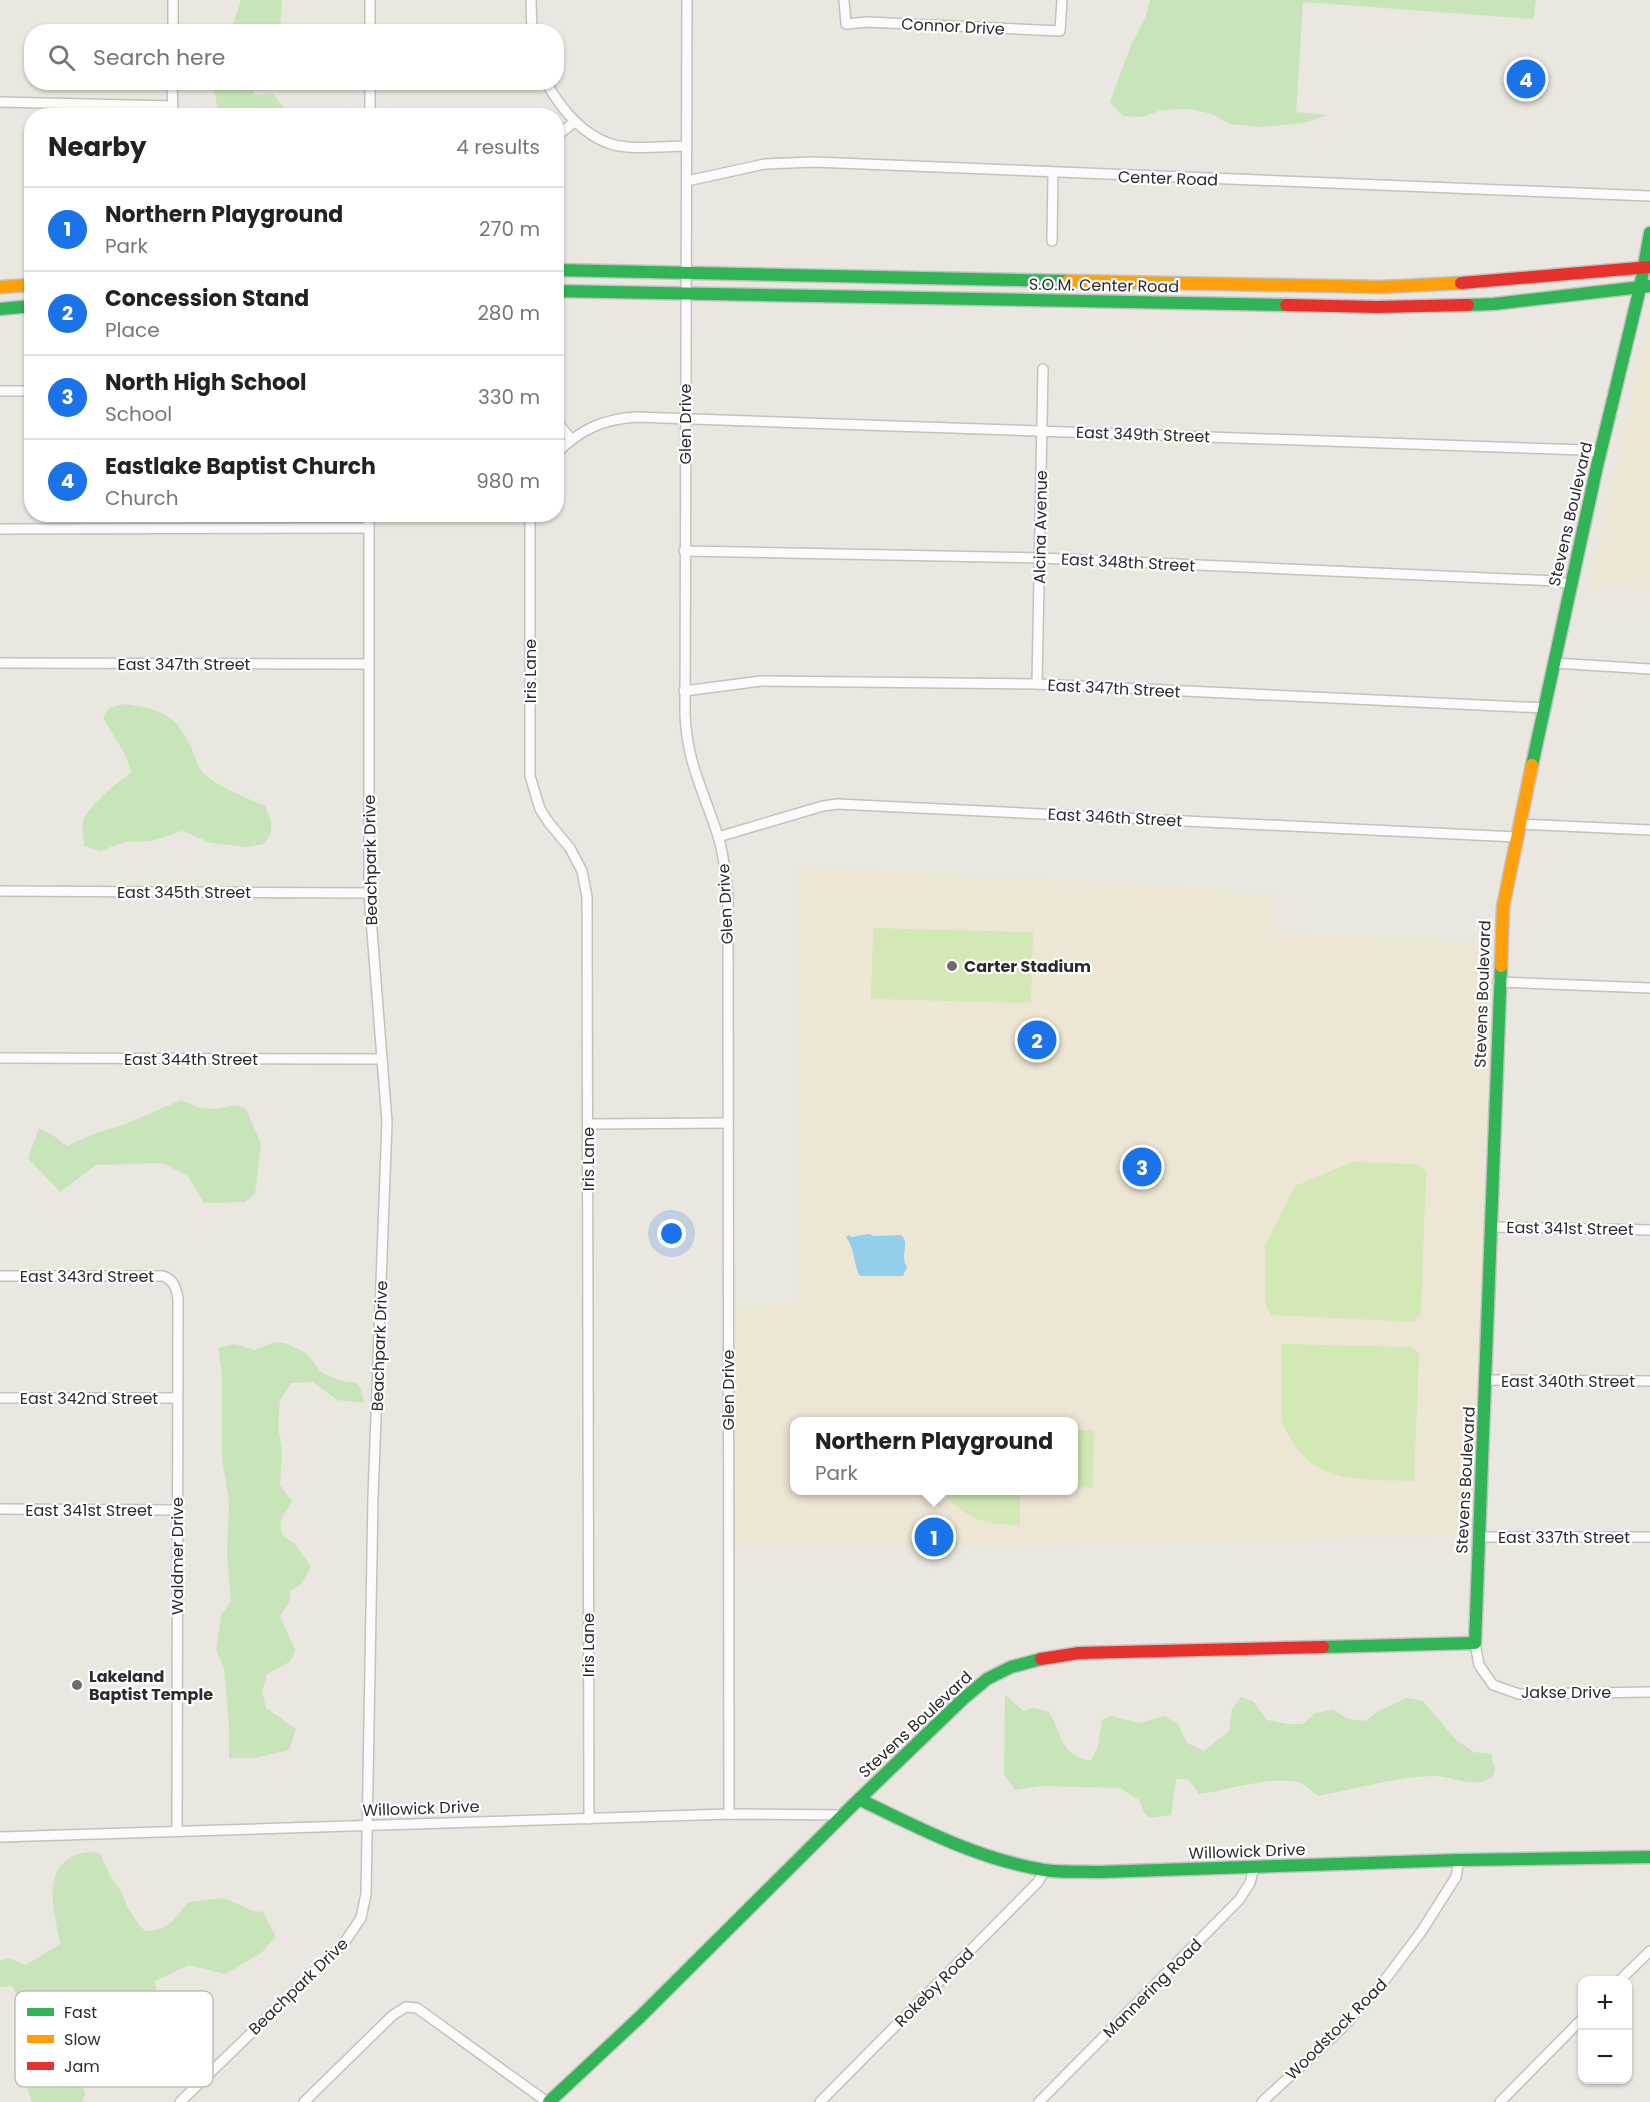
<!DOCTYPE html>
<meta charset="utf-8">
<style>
:root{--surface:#fff;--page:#f6f6f6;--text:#222;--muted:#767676;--line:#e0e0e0;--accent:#1a73e8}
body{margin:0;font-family:Poppins,sans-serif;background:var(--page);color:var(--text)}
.controls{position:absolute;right:18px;bottom:18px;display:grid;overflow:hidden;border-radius:12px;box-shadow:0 2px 4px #0004}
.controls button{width:54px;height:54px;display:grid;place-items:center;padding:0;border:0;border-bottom:2px solid var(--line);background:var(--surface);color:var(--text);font:30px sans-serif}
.you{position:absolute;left:672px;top:1234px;width:21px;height:21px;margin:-15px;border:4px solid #fff;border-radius:50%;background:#1a73e8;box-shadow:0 0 0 9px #1a73e833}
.badge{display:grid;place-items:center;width:39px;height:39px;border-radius:50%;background:var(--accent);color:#fff;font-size:20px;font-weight:700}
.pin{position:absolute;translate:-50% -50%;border:3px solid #fff;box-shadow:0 2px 6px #0006}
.popup{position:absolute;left:790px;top:1417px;width:288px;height:78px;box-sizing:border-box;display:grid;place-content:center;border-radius:12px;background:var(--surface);filter:drop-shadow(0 2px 4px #0005);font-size:20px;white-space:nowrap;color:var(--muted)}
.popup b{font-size:22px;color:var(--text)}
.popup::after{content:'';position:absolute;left:50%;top:100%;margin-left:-12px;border:12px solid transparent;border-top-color:var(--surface)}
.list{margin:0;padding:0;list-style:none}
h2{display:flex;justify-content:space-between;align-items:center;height:78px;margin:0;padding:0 24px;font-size:26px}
h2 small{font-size:20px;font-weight:400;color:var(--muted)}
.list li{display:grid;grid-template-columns:39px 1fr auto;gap:18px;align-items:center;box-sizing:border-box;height:84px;padding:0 24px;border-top:2px solid var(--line)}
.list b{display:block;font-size:22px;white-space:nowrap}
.list p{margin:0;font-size:20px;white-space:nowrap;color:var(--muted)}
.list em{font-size:20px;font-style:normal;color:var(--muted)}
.icon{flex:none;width:33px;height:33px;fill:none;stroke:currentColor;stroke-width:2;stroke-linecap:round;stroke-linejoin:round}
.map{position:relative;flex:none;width:1650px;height:2102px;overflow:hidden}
.search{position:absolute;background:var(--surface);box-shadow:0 2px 4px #0004;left:24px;top:24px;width:540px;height:66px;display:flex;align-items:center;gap:15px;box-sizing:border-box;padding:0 21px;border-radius:24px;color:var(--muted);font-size:22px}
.panel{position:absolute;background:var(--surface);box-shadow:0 2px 4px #0004;left:24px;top:108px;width:540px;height:414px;border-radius:24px}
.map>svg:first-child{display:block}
</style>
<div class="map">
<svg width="1650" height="2102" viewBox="0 0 1650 2102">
<rect width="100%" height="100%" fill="#eae6e0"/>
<g fill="#ede6d5" fill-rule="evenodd">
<polygon points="1650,316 1650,590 1590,587 1648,317"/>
<path d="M 798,868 L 1122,884 L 1277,895 L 1275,935 L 1493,942 L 1473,1535 L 993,1546 L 734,1549 L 734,1307 L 798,1306 ZM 794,1422 L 1074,1422 L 1074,1490 L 794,1490 Z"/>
</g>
<g fill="#c8e5b9">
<polygon points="241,0 282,0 280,31 231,31"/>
<polygon points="1150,0 1536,0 1533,19 1303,2 1296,112 1327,115 1305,123 1262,127 1230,124 1212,114 1190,109 1162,110 1142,117 1123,116 1110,102 1131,45 1146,16"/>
<polygon points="216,83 255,83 253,95 273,94 290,115 219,115 214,90"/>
<path d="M 124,704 C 161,709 176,714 192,749 C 195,757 198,768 204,774 C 221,789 245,797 265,806 C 272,821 275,830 264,844 L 246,847 L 211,843 L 182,831 L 151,841 L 125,842 L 100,851 L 84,846 C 84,839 81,828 83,821 C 90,804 116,783 131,773 L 126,756 L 103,718 L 109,708 Z"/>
<polygon points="181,1100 200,1108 215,1109 237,1105 246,1109 261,1144 255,1194 245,1202 204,1203 188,1176 162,1163 96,1165 60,1192 28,1158 39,1128 51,1134 67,1146 93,1134 126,1124"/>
<polygon points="276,1342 288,1344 306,1353 322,1373 342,1381 357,1383 360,1387 364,1403 337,1400 313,1382 291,1383 280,1400 278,1426 282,1451 280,1485 292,1501 280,1522 282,1535 295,1544 311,1567 301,1584 290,1591 290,1601 280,1616 295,1650 291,1661 267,1674 262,1692 266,1708 296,1729 289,1750 255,1758 229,1758 229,1726 224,1668 216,1650 221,1615 231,1601 227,1554 229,1502 222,1458 222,1374 218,1348 235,1344 254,1350"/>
<polygon points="912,1527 957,1527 957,1546 912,1547"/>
<path d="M 1005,1695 L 1024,1711 L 1034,1708 L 1049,1712 C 1064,1737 1059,1754 1091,1761 L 1098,1747 L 1102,1720 L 1111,1716 L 1139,1723 L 1164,1716 L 1178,1724 L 1187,1743 L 1204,1751 L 1229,1731 L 1232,1709 L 1241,1697 L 1253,1701 L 1267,1720 L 1288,1724 L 1303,1724 L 1315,1713 L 1333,1710 L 1349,1719 L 1366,1721 L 1378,1711 L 1407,1698 L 1423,1701 L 1456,1740 L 1474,1752 L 1491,1754 L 1495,1768 L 1494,1775 C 1477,1791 1454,1776 1433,1776 C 1393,1777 1356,1789 1318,1796 C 1313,1792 1308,1787 1303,1784 C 1280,1773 1225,1791 1199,1794 L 1188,1779 L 1176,1779 L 1171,1815 L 1150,1818 L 1144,1812 L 1139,1800 L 1120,1788 L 1040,1786 L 1015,1790 L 1004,1775 Z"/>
<path d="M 89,1852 L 100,1853 L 111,1878 L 121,1891 L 128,1908 L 139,1925 L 145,1931 C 169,1930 174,1920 188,1902 L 224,1898 L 253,1911 L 263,1912 L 276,1937 L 261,1953 L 225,1974 L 189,1965 L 155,1981 L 158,2003 L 176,2025 L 170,2037 L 97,2039 L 77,2053 L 85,2095 L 82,2102 L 32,2102 C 25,2086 23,2073 33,2058 L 55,2079 L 57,2053 L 72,2027 L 58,2003 L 37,2010 L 29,2016 C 21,2008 19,1996 12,1986 L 0,1987 L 0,1961 L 8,1958 L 26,1965 L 60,1944 C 56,1917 41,1875 71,1857 C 76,1854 84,1853 89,1852 Z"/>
</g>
<g fill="#d2e9b6">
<polygon points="873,928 1033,932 1031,1003 871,999"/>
<polygon points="1353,1162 1416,1164 1426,1171 1421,1313 1414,1322 1271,1315 1265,1304 1265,1246 1295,1186"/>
<path d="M 1282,1344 L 1412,1347 L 1419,1353 L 1414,1481 C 1357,1480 1305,1484 1282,1421 Z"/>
<polygon points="1074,1430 1094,1430 1093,1488 1074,1487"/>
<path d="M 942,1491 L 1020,1491 L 1020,1525 C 984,1525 965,1519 942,1491 Z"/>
</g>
<path fill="#93ceeb" d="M 870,1234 L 873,1236 L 901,1235 C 911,1244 899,1254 907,1267 L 903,1276 L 860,1276 C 853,1265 856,1251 846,1237 L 849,1235 L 851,1237 Z"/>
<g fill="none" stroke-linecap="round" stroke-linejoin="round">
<defs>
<g id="street">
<polyline points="370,0 370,32"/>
<polyline points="531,0 532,32"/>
<path d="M 687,0 L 685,715 C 687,763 704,792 718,836 C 724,855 726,876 728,896 L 729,1814"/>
<polyline points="844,0 846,24 867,22 1060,31 1062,0"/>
<polyline points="173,32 173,0"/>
<polyline points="172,82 173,116"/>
<polyline points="370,82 370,116"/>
<path d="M 546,82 C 560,107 581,133 608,143 C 628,151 664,146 686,146"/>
<polyline points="0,102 172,106"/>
<polyline points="556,137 574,122"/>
<polyline points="687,181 765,164 814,162 1650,196"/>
<polyline points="1052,241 1053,173"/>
<polyline points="0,391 32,391"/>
<polyline points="556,421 571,439"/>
<path d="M 556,454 C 579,430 603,419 636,417 L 1584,450 L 1600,453"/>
<polyline points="530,514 530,776 540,809 549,823 570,848 582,871 587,897 589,1819"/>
<polyline points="0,529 369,528"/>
<polyline points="684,551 1040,558 1556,581 1571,585"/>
<polyline points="0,663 368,664"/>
<polyline points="1554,663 1650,669"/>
<polyline points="1037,684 1043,369"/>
<polyline points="684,691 761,681 1037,684 1544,708"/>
<polyline points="1519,824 1650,830"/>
<polyline points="718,837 823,806 837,804 1516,837"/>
<polyline points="0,891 369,893"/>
<polyline points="1498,982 1650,988"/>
<polyline points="0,1058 382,1059"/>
<polyline points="588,1124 728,1123"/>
<polyline points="1491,1227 1650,1230"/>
<path d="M 0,1276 L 163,1276 C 174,1280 176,1288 178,1298 L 177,1830"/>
<polyline points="1486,1380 1650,1381"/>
<polyline points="0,1398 177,1398"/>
<polyline points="0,1509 177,1510"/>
<polyline points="1479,1537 1650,1537"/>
<polyline points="1475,1643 1479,1665 1493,1685 1519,1694 1650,1692"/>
<polyline points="0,1837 729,1814 843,1815"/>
<polyline points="1620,1980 1650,1951"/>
<polyline points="180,2102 344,1943 361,1918 366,1894 373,1497 387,1122 369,893 369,514"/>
<polyline points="304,2102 393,2015 406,2007 417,2008 547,2102"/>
<polyline points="820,2102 1038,1882 1045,1870"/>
<polyline points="1039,2102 1239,1900 1250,1883 1254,1867"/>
<polyline points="1262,2102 1342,2028 1381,1985 1421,1932 1456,1877 1459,1860"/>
<polyline points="1500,2102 1582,2019"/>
</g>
<g id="fast">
<polyline points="556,270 1068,281"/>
<polyline points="556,291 1286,305"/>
<polyline points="1468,305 1494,304 1650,286"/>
<polyline points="0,309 32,306"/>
<polyline points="1532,765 1597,466 1640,288 1650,233"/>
<polyline points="1323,1647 1475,1643 1501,966"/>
<path d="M 859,1799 C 918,1828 978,1859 1044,1870 C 1063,1873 1082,1871 1100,1872 L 1459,1860 L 1650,1857"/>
<polyline points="549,2102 640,2017 852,1806 963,1699 987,1679 1011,1667 1041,1659"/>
</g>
<g id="slow">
<polyline points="1068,281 1382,287 1461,283"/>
<polyline points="0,287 32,285"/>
<polyline points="1501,966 1503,907 1532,765"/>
</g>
<g id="jam">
<polyline points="1461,283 1650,267"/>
<polyline points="1286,305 1377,307 1468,305"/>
<polyline points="1041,1659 1079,1653 1323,1647"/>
</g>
</defs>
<use href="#street" stroke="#c3c2c1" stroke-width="12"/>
<use href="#fast" stroke="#c3c2c1" stroke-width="15"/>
<use href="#slow" stroke="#c3c2c1" stroke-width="15"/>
<use href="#jam" stroke="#c3c2c1" stroke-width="15"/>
<use href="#street" stroke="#fcfbfa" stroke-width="9"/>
<use href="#fast" stroke="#30b455" stroke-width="12"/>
<use href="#slow" stroke="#ff9f0a" stroke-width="12"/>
<use href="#jam" stroke="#e5322d" stroke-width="12"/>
</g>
<g fill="#6e6c6a" stroke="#fff" stroke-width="2">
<circle cx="952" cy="966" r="6"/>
<circle cx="77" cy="1685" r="6"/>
</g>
<g text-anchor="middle" stroke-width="4.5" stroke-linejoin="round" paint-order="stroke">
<g font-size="16" fill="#2b2b2b" stroke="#fff">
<text transform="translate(953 26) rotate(3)" y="6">Connor Drive</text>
<text transform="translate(1168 178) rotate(2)" y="6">Center Road</text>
<text transform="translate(1104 285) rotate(1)" y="6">S.O.M. Center Road</text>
<text transform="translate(685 424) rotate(-90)" y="6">Glen Drive</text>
<text transform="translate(1143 434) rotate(2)" y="6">East 349th Street</text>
<text transform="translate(1570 514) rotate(-77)" y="6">Stevens Boulevard</text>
<text transform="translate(1040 527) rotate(-89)" y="6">Alcina Avenue</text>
<text transform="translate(1128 562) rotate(3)" y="6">East 348th Street</text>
<text x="184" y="670">East 347th Street</text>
<text transform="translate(530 671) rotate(-90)" y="6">Iris Lane</text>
<text transform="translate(1114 688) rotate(3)" y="6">East 347th Street</text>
<text transform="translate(1115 817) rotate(3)" y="6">East 346th Street</text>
<text transform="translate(370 860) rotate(-91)" y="6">Beachpark Drive</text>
<text x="184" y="898">East 345th Street</text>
<text transform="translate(725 904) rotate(-93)" y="6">Glen Drive</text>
<text transform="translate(1482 994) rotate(-88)" y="6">Stevens Boulevard</text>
<text x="191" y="1065">East 344th Street</text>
<text transform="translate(588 1159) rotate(-90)" y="6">Iris Lane</text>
<text transform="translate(1570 1228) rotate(1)" y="6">East 341st Street</text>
<text x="87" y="1282">East 343rd Street</text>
<text transform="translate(379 1346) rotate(-88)" y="6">Beachpark Drive</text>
<text x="1568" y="1387">East 340th Street</text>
<text transform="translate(728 1390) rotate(-90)" y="6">Glen Drive</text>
<text x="89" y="1404">East 342nd Street</text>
<text transform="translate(1465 1480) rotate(-87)" y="6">Stevens Boulevard</text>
<text x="89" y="1516">East 341st Street</text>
<text x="1564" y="1543">East 337th Street</text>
<text transform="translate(177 1556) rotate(-90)" y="6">Waldmer Drive</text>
<text transform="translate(588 1645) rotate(-90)" y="6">Iris Lane</text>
<text x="1566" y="1698">Jakse Drive</text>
<text transform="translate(915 1724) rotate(-43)" y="6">Stevens Boulevard</text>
<text transform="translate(421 1808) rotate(-2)" y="6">Willowick Drive</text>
<text transform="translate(1247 1851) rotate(-2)" y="6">Willowick Drive</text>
<text transform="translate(298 1986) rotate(-44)" y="6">Beachpark Drive</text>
<text transform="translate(934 1987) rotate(-45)" y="6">Rokeby Road</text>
<text transform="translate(1152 1988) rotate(-45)" y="6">Mannering Road</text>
<text transform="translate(1336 2029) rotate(-45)" y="6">Woodstock Road</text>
</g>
<g font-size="16" font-weight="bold" fill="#2b2b2b" stroke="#fff" text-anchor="start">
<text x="964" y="972">Carter Stadium</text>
<text x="89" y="1682">Lakeland<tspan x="89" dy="18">Baptist Temple</tspan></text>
</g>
</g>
<rect x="15" y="1991" width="198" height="96" rx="9" fill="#fff" stroke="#bfbfbf" stroke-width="1.5"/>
<rect x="27" y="2008" width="27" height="8" fill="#30b455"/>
<rect x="27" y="2035" width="27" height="8" fill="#ff9f0a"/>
<rect x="27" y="2062" width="27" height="8" fill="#e5322d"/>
<g font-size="16" fill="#2b2b2b">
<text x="64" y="2018">Fast</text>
<text x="64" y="2045">Slow</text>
<text x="64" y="2072">Jam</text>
</g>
</svg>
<div class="controls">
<button>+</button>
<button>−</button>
</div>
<div class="you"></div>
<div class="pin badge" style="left:934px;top:1537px">1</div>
<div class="popup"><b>Northern Playground</b>Park</div>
<div class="pin badge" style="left:1037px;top:1040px">2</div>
<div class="pin badge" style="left:1142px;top:1167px">3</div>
<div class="pin badge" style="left:1526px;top:79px">4</div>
<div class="search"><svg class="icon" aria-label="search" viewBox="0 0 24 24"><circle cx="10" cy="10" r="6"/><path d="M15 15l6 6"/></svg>Search here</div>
<section class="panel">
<h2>Nearby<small>4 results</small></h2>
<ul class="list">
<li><span class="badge">1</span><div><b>Northern Playground</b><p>Park</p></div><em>270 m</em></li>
<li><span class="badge">2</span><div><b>Concession Stand</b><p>Place</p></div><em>280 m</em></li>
<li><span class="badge">3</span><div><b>North High School</b><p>School</p></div><em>330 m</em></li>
<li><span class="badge">4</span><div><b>Eastlake Baptist Church</b><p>Church</p></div><em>980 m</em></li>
</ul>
</section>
</div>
